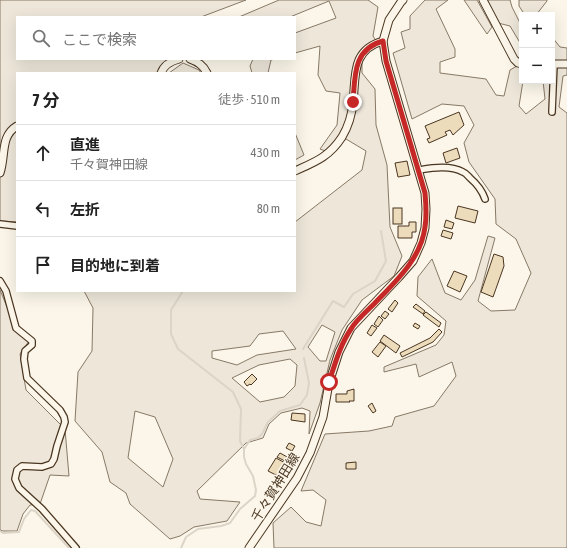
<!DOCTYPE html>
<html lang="ja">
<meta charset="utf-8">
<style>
:root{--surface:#fff;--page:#f6f6f6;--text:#222;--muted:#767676;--line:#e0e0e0}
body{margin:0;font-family:"Asap Condensed","Noto Sans JP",sans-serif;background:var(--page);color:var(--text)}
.controls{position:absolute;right:12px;top:12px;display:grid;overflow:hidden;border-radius:0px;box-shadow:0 4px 16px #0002}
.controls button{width:36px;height:36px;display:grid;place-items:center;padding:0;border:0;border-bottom:1px solid var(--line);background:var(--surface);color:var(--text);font:20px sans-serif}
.stop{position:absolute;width:12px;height:12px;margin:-9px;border:3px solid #c62828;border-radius:50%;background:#fff}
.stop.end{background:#c62828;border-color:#fff;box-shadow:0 1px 4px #0008}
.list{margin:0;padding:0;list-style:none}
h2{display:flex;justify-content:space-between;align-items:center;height:52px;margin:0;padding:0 16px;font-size:17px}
h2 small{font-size:13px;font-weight:400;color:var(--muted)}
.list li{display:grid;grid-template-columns:26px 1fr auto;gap:12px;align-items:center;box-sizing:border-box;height:56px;padding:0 16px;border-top:1px solid var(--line)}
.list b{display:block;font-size:15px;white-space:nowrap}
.list p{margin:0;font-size:13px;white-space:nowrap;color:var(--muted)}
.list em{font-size:13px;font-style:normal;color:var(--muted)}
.icon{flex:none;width:22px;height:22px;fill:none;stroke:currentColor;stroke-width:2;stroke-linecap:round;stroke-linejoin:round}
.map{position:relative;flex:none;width:567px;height:548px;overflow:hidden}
.search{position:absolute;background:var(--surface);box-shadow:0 4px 16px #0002;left:16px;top:16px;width:280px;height:44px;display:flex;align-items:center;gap:10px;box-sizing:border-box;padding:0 14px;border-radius:0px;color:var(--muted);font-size:15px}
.panel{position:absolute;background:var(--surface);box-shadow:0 4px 16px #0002;left:16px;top:72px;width:280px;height:220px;border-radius:0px}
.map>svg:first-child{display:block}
</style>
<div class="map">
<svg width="567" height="548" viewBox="0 0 567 548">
<rect width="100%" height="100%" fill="#fbf6e9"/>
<g fill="#ede6d9" stroke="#887966" fill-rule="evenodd">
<polygon points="0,0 246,0 201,17 17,17 17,59 176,59 162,73 17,73 17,222 0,221"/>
<path d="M 279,0 L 368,0 L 378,7 L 373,36 L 376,41 L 362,56 L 362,73 L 375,89 L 376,125 L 387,165 L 390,227 L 402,256 L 394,276 L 362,300 L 342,330 L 330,360 L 320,403 L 309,434 L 310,411 L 302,408 L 281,413 L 269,424 L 263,438 L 246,443 L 197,491 L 200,499 L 240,502 L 227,521 L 194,527 L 180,536 L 170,539 L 130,504 L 126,493 L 110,482 L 102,452 L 75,421 L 78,372 L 92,351 L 93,308 L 84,291 L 295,291 L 295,222 L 362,170 L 366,151 L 346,139 L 328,152 L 320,149 L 337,125 L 340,93 L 326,91 L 318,75 L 320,46 L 295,53 L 295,33 L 336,18 L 329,1 L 290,17 L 239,17 ZM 322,325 L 335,332 L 326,361 L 320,361 L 308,347 ZM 283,331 L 296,349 L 257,355 L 237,365 L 212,358 L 212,351 L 250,346 L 259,334 ZM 290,359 L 297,365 L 295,386 L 284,397 L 260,402 L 232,378 L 259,365 ZM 135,411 L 155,417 L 173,459 L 163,487 L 128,458 Z"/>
<polygon points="425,0 448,0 436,9 455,49 455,57 440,62 440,73 486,79 496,95 504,96 510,70 522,63 522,81 523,81 519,106 526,114 545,99 543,81 552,81 552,37 560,47 567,48 567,75 563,76 559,107 567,113 567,548 274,548 273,523 291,507 306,522 321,526 326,500 313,490 301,491 325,434 369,431 392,426 395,417 434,406 456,376 452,362 419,377 416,364 384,372 384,367 436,345 444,335 446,321 417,296 418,277 432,259 445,293 461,300 475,280 488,236 495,238 478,301 491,311 515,310 531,273 516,239 496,224 495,199 469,162 464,143 474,125 464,106 442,104 412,119 393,53 405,48 401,32 410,29 410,16"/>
<polygon points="464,0 477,0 492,27 487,34"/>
<polygon points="487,0 510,0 512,7 522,27 522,46 510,26 498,23"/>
<polygon points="519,0 547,0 547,1 536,15 525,15 519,6"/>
<polygon points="253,59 275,59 271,60 268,73 252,73 250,66"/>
<polygon points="183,63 199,70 201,73 169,73"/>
<polygon points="295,133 304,155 295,160"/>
<polygon points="0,290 17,331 29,341 20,354 26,390 65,429 69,476 50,475 40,504 30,505 23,514 17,531 3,531 0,530"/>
</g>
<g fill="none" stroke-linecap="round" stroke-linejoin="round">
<g stroke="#dcd4c6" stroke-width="2">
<polyline points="183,291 171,310 171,334 178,349 233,392 241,409 240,441 244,449"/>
<polyline points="303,349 333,301 344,307 353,294 375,281 386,261 381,231"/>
<polyline points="0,531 3,533 19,532 24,519 31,510 35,511 69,548"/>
<polyline points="181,548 186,537 198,529 221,526 230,523 240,509 255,496 256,490 253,476 246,464 244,457 244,449 250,440 258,438 262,434 268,422 280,411 300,405 307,395 309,383 304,358"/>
</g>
</g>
<g fill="#ecdcbc" stroke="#4a3520">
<polygon points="459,112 464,125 453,135 450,130 445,132 447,135 429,143 427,139 430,138 425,126"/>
<polygon points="457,148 460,158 446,163 443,153"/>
<polygon points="407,161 410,175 398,177 395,163"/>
<polygon points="458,206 478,211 475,223 455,218"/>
<rect x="393" y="208" width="9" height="16"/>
<polygon points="446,220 454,223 452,229 444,227"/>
<polygon points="409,222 416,222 416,232 412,232 412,238 398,238 398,226 409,226"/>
<polygon points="443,230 453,233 451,239 441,236"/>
<polygon points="494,254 503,257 504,266 493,297 481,292"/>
<polygon points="454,271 467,276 460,292 447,286"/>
<polygon points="395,300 398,303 392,312 388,309"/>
<polygon points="416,304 425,311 423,314 413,307"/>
<polygon points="385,311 389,314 385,319 381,316"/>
<polygon points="426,312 441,323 439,327 423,315"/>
<polygon points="379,316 383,320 378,327 374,324"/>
<polygon points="415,323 420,326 418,329 413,326"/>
<polygon points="372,325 377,328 371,336 367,333"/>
<polygon points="439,329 442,332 433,342 402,357 400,353 430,338"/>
<polygon points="384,335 400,346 396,353 380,341"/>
<polygon points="380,342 386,346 378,357 372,352"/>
<polygon points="252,374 257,379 251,385 250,384 247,386 244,382"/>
<polygon points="354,389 354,401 349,401 350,402 336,402 336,394 347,394 347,391"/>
<polygon points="372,403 376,411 373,413 368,406"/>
<polygon points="292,413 305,414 305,422 291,420"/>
<polygon points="289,443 295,446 292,451 286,448"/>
<polygon points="280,453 289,458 287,462 277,457"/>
<polygon points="276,458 287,464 280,477 268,471"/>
<polygon points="356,462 356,469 346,469 346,463"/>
</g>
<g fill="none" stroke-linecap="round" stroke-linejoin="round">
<defs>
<g id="street">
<polyline points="552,112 554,64"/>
<path d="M 419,170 C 432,168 450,165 463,172 C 466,173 468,176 470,178 C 477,184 482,190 485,199"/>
<polyline points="0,224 17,226"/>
<polyline points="0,281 6,291 16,328 32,341 32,345 25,351 24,359 27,378 60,410 64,417 65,422 57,446 54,459 51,464 42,467 22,466 17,470 15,479 19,488 42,509 76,548"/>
</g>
<g id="secondary">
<polyline points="483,0 514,59 518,63 522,64"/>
<path d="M 190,59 C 198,62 203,65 207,73"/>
<polyline points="552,64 567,64"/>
<path d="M 161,73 C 164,65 171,61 179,59"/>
<path d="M 295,171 C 315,162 329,157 342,137 C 348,127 352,114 353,102 C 356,76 351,50 383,41"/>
<path d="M 0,173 C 6,155 0,136 17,126"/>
<polyline points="249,548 297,478 310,453 323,417 329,383 339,352 351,328 399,277 413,261 421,243 425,228 426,209 425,193 386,61 383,41 389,20 401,2 403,0"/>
</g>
</defs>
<use href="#street" stroke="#4a3520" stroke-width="8"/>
<use href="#secondary" stroke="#4a3520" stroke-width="9"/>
<use href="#street" stroke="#fbf6e9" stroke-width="5.5"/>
<use href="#secondary" stroke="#fbf6e9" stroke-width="7"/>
</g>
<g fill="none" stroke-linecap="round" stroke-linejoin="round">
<path stroke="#c62828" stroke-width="5" d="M 329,382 C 335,364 340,345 351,329 C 356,320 366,312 374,304 C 395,282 421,259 425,227 C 427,215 426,204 425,193 L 386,61 L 383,41 C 353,49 355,76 353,102"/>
</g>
<g text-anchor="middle" stroke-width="3" stroke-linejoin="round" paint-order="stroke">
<g font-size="13" fill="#4a3520" stroke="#fbf6e9">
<text transform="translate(275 487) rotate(-58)" y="5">千々賀神田線</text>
</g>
</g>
</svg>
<div class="controls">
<button>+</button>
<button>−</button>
</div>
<div class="stop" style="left:329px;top:382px"></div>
<div class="stop end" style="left:353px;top:102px"></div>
<div class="search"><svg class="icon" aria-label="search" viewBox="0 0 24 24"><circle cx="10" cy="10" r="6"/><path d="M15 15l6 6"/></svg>ここで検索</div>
<section class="panel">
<h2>7 分<small>徒歩 · 510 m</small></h2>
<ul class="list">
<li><svg class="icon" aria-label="ahead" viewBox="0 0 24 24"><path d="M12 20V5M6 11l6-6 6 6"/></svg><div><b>直進</b><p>千々賀神田線</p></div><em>430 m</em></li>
<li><svg class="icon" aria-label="left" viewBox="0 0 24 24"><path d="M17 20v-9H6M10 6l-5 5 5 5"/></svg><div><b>左折</b></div><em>80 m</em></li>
<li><svg class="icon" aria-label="arrive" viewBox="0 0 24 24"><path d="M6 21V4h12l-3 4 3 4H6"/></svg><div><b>目的地に到着</b></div></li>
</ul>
</section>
</div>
